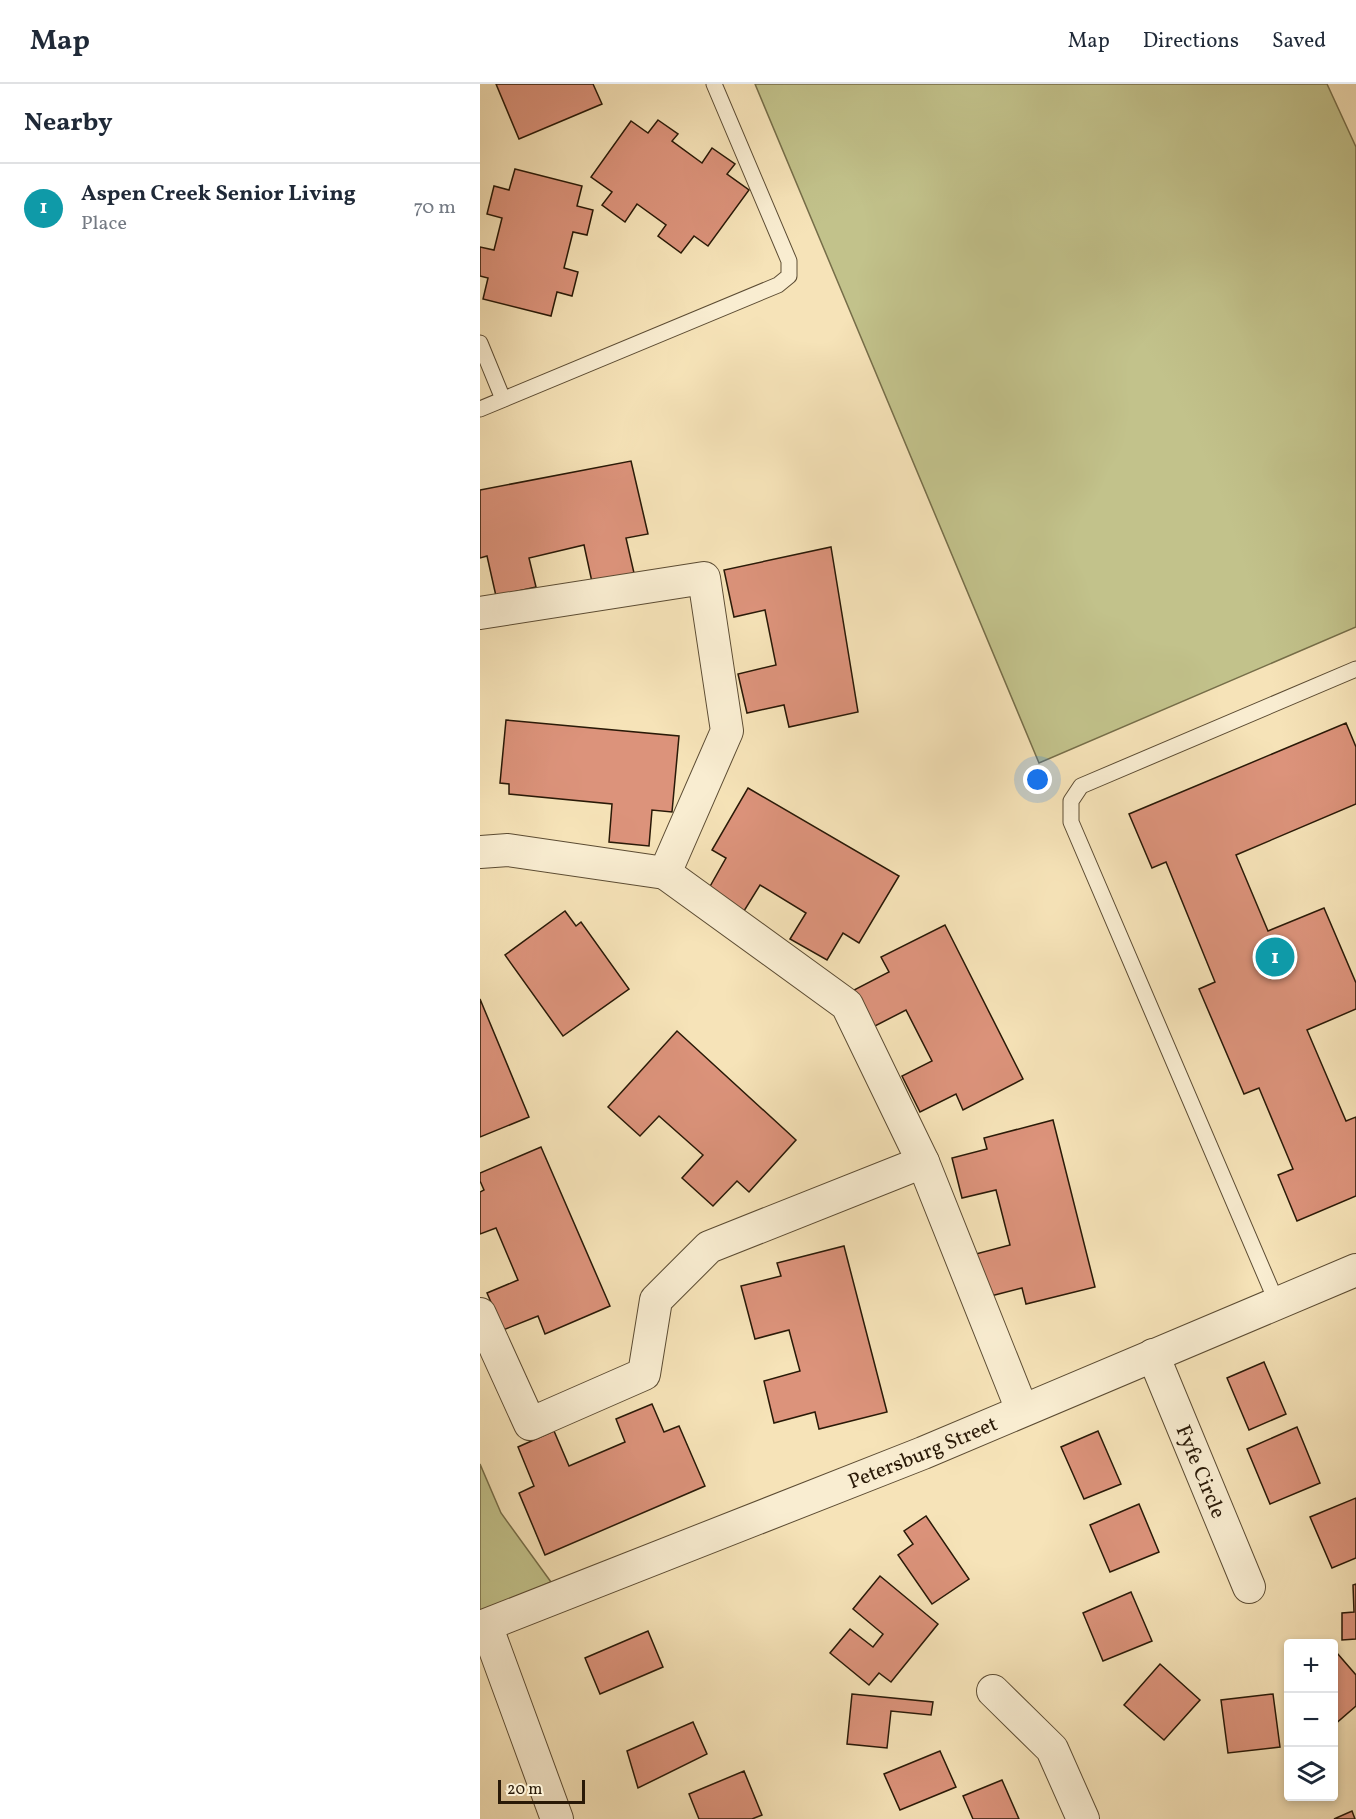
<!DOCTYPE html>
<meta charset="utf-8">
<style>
:root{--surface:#fff;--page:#f2f2f3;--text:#1f2937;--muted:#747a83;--line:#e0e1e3;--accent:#8f2418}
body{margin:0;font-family:Vollkorn,serif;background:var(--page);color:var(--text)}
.controls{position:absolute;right:18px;bottom:18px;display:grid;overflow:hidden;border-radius:6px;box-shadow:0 3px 9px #0003}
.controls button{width:54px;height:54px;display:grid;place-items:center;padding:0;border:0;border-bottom:2px solid var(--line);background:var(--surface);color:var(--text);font:30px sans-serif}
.scale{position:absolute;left:18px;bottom:15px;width:87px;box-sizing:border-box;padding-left:6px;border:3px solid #291907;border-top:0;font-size:16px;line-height:21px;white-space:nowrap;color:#291907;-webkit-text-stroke:4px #f9edd1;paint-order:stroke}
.you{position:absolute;left:558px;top:696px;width:21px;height:21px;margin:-15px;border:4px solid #fff;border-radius:50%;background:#1a73e8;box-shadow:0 0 0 9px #1a73e833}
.badge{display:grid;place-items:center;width:39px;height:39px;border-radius:50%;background:var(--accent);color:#fff;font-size:20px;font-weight:700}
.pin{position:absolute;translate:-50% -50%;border:3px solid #fff;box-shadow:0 2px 6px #0006}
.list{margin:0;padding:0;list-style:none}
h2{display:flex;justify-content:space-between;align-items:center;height:78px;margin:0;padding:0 24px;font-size:26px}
h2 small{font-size:20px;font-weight:400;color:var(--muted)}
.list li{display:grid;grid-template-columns:39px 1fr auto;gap:18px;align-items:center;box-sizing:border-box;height:90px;padding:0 24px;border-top:2px solid var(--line)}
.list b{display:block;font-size:22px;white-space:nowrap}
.list p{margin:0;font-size:20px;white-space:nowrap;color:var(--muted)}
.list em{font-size:20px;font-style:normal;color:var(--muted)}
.icon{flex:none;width:33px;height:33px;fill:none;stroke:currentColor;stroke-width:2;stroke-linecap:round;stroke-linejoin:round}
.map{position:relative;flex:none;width:876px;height:1735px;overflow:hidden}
header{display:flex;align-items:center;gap:36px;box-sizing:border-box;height:84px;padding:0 30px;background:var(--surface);border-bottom:2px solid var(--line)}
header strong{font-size:28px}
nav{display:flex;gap:33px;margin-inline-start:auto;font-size:21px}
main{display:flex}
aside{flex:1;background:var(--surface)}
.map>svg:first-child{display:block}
</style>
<header>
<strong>Map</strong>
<nav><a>Map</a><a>Directions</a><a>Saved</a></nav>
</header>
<main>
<aside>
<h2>Nearby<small></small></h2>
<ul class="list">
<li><span class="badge" style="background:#0f9aa8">1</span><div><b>Aspen Creek Senior Living</b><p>Place</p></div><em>70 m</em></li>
</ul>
</aside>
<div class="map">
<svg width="876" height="1735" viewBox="0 0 876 1735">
<rect width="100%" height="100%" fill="#f6e3b8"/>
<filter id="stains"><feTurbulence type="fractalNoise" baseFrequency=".00333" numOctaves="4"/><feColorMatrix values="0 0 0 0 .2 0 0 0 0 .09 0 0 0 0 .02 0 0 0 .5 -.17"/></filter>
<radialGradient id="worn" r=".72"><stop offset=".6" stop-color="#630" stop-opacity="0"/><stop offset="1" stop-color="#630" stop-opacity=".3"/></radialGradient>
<g fill="#c2c28b" stroke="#766e49" stroke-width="1.5">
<polygon points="275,0 847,0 876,63 876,543 559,679"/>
<polygon points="0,1380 21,1429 71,1498 0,1529"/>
</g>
<g fill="#dc937b" stroke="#291907" stroke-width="1.5">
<polygon points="16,0 113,0 122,20 39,55"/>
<polygon points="178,36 198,50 192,57 222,79 232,64 255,80 247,90 269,106 228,162 214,152 201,169 178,152 186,141 157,120 145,138 122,121 132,108 111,93 151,37 168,49"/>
<polygon points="35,85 102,102 97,122 113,126 107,151 93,148 84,184 98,188 92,212 77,208 71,232 3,215 8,194 0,192 0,163 14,166 22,134 7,130 14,102 29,106"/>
<polygon points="151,377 168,450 146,454 154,489 112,498 104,461 49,474 56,503 16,512 7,472 0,474 0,406"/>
<polygon points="351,463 378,628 309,643 304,621 267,629 258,590 296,581 285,526 254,533 244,486"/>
<polygon points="26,636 199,652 192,728 172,726 169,762 129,758 132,720 29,710 29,700 20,699"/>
<polygon points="866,639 876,663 876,720 756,771 788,847 844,824 876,899 876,925 827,946 866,1037 876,1033 876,1112 817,1137 798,1091 813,1085 779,1004 764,1010 719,905 735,898 686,778 672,784 649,730"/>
<polygon points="268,704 419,792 379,859 363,849 347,876 310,855 326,829 280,801 264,827 228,806 246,774 232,766"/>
<polygon points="85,827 96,842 101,838 149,905 83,952 25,871"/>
<polygon points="465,841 543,995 483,1026 476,1010 440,1028 422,992 452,977 426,926 393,943 374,906 409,888 401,873"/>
<polygon points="0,915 49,1033 0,1053"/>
<polygon points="197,947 316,1056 269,1108 257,1097 233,1122 202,1094 223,1071 179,1032 160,1052 128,1023"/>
<polygon points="573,1036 615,1203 546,1220 542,1204 503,1214 492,1171 530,1161 516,1106 482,1114 472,1074 507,1065 504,1054"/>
<polygon points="61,1063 130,1222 65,1250 58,1232 23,1246 7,1209 38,1196 16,1144 0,1150 0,1108 4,1106 0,1097 0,1089"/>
<polygon points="364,1162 407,1328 339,1345 335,1328 294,1339 284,1297 320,1287 309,1246 275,1255 261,1202 301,1192 297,1179"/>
<polygon points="784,1278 806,1330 769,1346 747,1294"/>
<polygon points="172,1320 184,1348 199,1342 225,1402 65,1471 39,1409 54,1402 38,1363 74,1347 89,1382 145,1358 136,1335"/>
<polygon points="817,1343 840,1399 790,1420 767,1365"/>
<polygon points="618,1347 641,1400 604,1415 581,1363"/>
<polygon points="876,1414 876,1474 852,1484 830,1433"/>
<polygon points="659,1420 679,1468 630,1488 610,1441"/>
<polygon points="446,1432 489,1495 452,1520 418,1471 433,1460 424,1447"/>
<polygon points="400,1492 458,1540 411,1598 399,1589 389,1601 350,1569 370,1545 393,1563 403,1550 373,1525"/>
<polygon points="876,1500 876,1555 862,1556 862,1529 874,1528 873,1501"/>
<polygon points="651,1508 672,1557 623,1577 603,1529"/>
<polygon points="168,1547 183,1583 120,1610 105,1574"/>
<polygon points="857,1569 876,1591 876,1622 854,1641 854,1572"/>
<polygon points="680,1580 720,1616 684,1656 644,1621"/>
<polygon points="372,1610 453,1618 451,1631 411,1627 407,1664 367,1660"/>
<polygon points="793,1610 800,1663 748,1669 741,1616"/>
<polygon points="213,1638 227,1670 158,1704 147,1667"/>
<polygon points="460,1667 476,1703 420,1726 404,1690"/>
<polygon points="264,1687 282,1731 272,1735 219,1735 209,1710"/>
<polygon points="522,1696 539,1735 493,1735 483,1712"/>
<polygon points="872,1727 875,1735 854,1735"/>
</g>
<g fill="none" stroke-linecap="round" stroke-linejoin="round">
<defs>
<g id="lane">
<polyline points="0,259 23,315"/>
<polyline points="0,325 298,201 309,192 309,177 234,0"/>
<polyline points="797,1219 591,738 591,717 601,702 876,585"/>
</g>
<g id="street">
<polyline points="0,529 224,494 247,647 185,789 28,766 0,768"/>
<polyline points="443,1078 542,1326"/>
<polyline points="0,1230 50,1340 164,1290 176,1216 229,1163 443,1078 367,921 185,789"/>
<path id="s1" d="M 673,1271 L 769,1503"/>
<polyline points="513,1607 572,1665 603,1735"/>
<path id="s2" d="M 77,1735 L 6,1541 L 443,1369 L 876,1186"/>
</g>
</defs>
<use href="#lane" stroke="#5c4c33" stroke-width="17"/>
<use href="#street" stroke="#5c4c33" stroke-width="34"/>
<use href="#lane" stroke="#f9edd1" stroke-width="15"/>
<use href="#street" stroke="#f9edd1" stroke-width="32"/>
</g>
<g text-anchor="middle" stroke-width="5" stroke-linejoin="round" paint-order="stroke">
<g font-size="21" fill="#291907" stroke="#f9edd1">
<text dy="7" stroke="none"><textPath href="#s2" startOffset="676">Petersburg Street</textPath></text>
<text dy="7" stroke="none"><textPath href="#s1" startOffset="126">Fyfe Circle</textPath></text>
</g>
</g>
<rect width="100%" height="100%" filter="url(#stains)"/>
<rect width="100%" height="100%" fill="url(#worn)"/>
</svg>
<div class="controls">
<button>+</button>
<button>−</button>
<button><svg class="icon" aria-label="layers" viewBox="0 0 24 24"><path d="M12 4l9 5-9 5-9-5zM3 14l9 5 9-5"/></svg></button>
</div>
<div class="scale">20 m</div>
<div class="you"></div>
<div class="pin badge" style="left:795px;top:873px;background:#0f9aa8">1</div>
</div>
</main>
